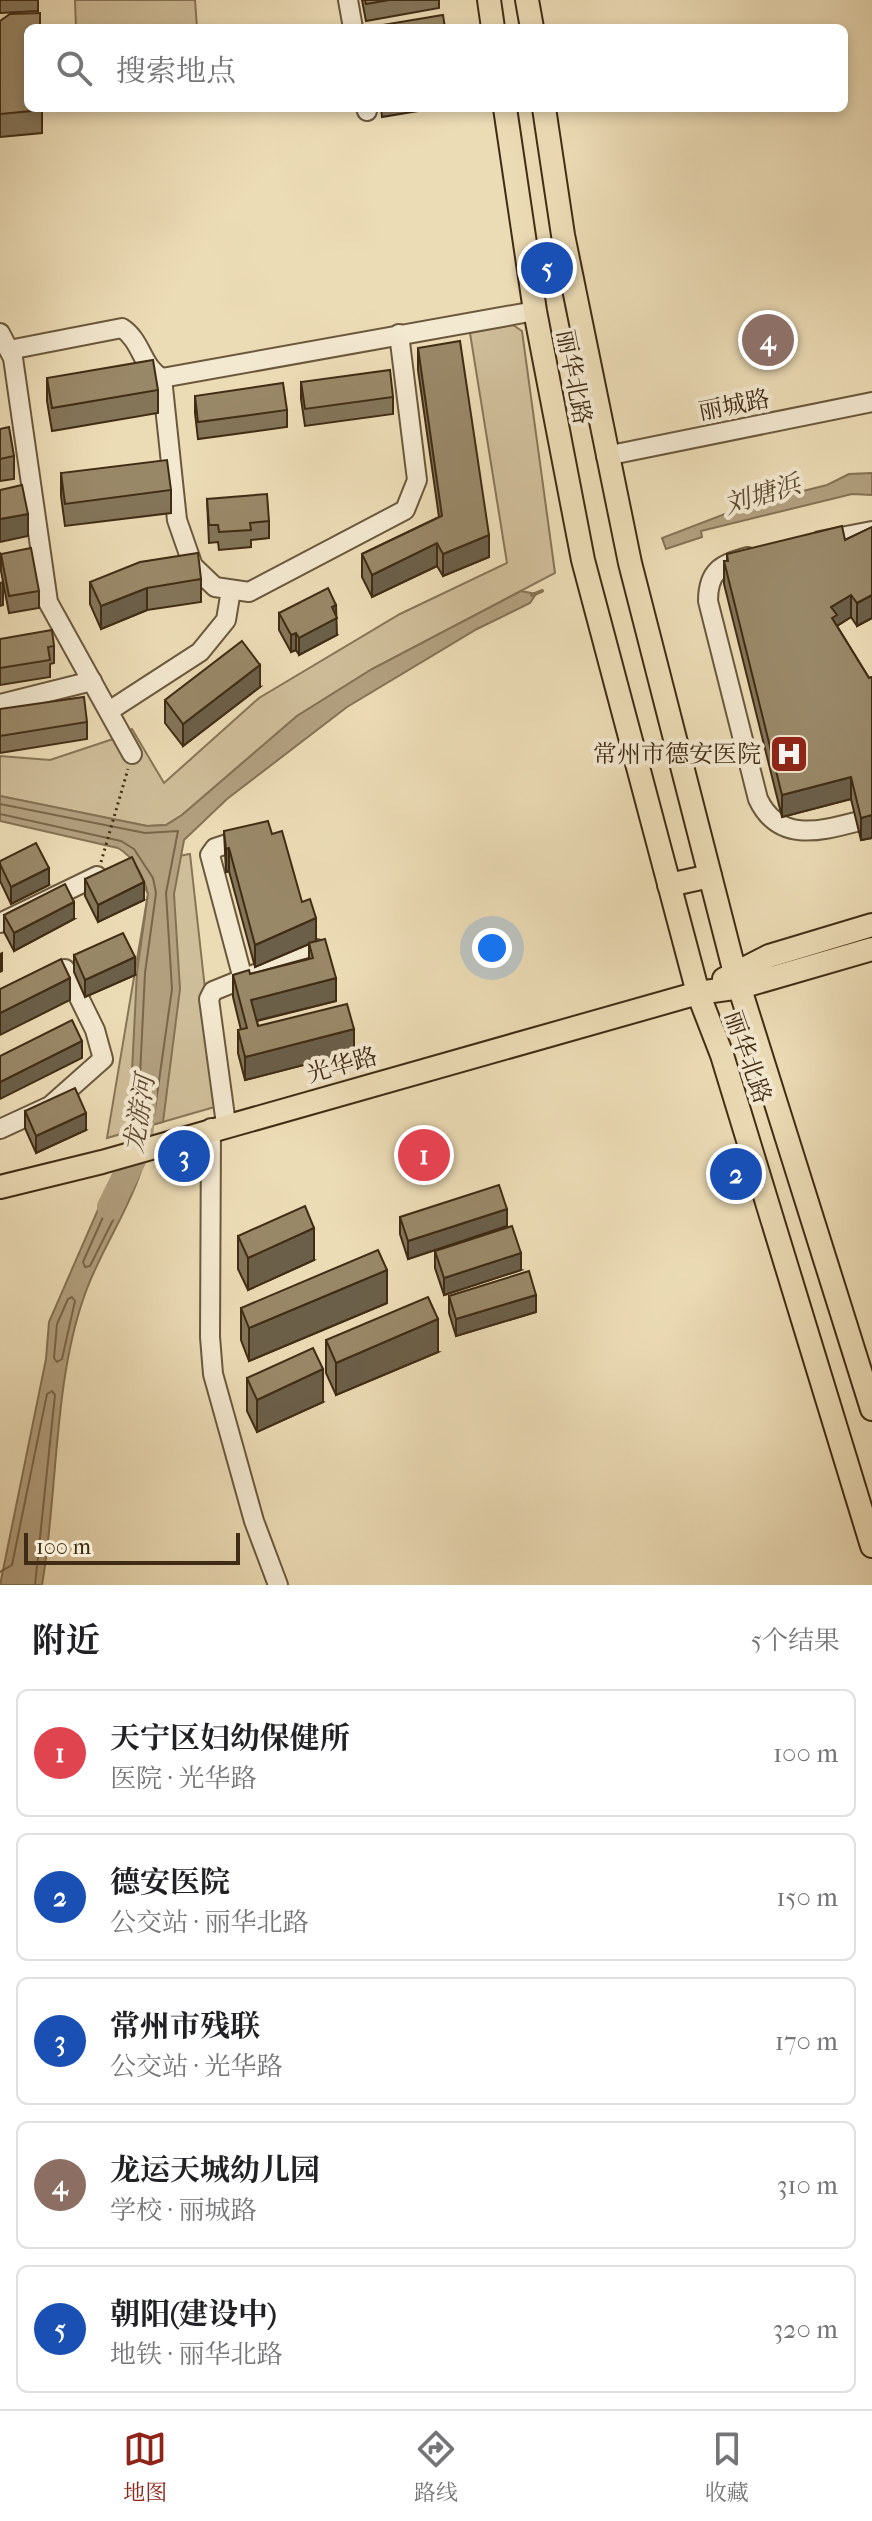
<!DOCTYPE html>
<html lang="zh">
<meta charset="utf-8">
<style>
:root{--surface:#fff;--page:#f6f6f6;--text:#202124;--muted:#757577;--line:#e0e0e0;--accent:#8f2418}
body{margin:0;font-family:"IM FELL French Canon","Noto Serif SC",serif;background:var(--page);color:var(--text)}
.scale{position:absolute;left:24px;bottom:20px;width:216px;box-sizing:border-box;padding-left:8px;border:4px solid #402c14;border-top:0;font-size:22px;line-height:28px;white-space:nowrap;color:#402c14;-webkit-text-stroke:6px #f3e8d0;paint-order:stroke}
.you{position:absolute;left:492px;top:948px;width:28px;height:28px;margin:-20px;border:6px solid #fff;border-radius:50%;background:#1a73e8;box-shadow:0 0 0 12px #1a73e833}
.badge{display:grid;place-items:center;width:52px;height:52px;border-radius:50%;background:var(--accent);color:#fff;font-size:26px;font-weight:700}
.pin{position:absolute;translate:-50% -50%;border:4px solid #fff;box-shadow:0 2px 8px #0006}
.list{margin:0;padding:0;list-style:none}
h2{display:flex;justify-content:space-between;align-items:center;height:104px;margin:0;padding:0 32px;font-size:34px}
h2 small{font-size:26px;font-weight:400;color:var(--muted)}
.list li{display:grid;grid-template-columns:52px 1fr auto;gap:24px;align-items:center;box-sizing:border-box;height:128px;margin:0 16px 16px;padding:0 16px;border:2px solid var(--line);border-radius:12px}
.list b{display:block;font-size:30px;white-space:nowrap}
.list p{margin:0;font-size:26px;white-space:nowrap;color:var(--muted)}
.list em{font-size:26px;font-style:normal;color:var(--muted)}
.icon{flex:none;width:44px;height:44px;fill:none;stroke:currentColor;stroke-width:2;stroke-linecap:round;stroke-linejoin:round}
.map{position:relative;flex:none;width:872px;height:1585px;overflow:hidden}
.search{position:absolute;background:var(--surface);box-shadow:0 4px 12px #0003;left:24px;right:24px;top:24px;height:88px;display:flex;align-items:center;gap:20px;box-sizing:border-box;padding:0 28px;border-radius:12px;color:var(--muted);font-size:30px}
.sheet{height:824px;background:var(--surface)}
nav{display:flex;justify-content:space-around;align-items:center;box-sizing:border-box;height:112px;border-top:2px solid var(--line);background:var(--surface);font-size:22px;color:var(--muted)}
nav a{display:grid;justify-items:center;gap:4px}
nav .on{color:var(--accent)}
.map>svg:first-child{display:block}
</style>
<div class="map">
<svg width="872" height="1585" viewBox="0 0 872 1585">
<rect width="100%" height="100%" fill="#ecdcb6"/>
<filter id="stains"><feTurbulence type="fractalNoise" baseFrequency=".0025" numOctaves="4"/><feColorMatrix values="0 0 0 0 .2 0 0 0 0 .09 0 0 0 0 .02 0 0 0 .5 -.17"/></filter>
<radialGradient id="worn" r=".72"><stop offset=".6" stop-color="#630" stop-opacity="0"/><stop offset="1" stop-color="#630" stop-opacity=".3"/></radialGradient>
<g fill="#cfbe9a" stroke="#887557" stroke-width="2">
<polygon points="75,0 195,0 197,28 76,28"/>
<polygon points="513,325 522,331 555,573 372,669 297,716 182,815 166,825 147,826 0,796 0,756 50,760 113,739 132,729 164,783 259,698 400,614 507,563 470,333"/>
<polygon points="190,854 218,1106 107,1138 148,894 134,864"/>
</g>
<g fill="#b2a07f" stroke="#847254" stroke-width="2">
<polygon points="872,473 872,495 852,494 701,531 702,537 666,549 662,538 751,504 827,485 849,474"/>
<path d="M 521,591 L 536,594 L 530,603 L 477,629 L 347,707 L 227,799 L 184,840 L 174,894 L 180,989 L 163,1122 L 129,1131 L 137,972 L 148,894 C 144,877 134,857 118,848 L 0,821 L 0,796 L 147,826 L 166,825 L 182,815 L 297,716 L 372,669 Z"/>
<path d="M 141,1171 C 127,1214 100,1251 85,1294 C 53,1382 58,1492 42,1585 L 0,1585 L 46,1359 L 49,1322 L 110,1182 Z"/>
</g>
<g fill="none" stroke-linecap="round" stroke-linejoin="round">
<g stroke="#79664a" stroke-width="2">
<polyline points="0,804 145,833 178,831 166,893 172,989 154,1116 142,1119 138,1116 145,973 156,893 153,878 134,849 121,841 0,814"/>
<polygon points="124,1187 123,1200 90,1266 85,1267 83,1262 115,1190"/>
<polygon points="72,1297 75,1301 62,1359 57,1362 54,1358 57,1324 68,1299"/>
<polyline points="0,1572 12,1565 47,1394 52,1391 55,1395 35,1585"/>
</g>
<polyline stroke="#847254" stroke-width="4" points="532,595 542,591"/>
<polyline stroke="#b2a07f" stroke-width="26" points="110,1207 139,1148 144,1094"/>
<defs>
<g id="minor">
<polyline points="348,0 353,28"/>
<polyline points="366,108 367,111"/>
<polyline points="0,333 13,358 48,602 132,754"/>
<path d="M 9,350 L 122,328 C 142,341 142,368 162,378 L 535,311"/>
<polyline points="162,378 177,520 193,566 215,587 249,592 405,510 417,480 399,334"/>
<polyline points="606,456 872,402"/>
<polyline points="820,541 872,531"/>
<path d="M 748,557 C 721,564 708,571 708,601 L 758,799 C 781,848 829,828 872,818"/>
<polyline points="0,704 92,681"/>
<polyline points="109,711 200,652 226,620 231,590"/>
<polyline points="0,923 97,876"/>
<polyline points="243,979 210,855 215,848 245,838"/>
<polyline points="226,1124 209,999 213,991 317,949"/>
<polyline points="211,1128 210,1337 213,1374 254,1521 278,1585"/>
<polyline points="0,1129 50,1106 103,1059 95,1030 65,969"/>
</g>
<g id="major">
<polyline points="489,0 493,28"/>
<polyline points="527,0 532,28"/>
<polyline points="505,108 535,311 583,560 698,993 722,1055 872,1546"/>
<polyline points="544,108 563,235 630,563 735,973 872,1409"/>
<polyline points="669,885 710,876"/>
<polyline points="724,979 769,956 872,925"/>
<polyline points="0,1187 102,1162 698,993 741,987 872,949"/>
</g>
</defs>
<use href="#minor" stroke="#6b583c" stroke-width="22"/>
<use href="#major" stroke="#402c14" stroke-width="26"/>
<polyline stroke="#402c14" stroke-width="3" stroke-dasharray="2 4" stroke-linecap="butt" points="101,862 128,769"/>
<use href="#minor" stroke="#f3e8d0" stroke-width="18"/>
<use href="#major" stroke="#ecdcb6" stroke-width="22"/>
</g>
<g fill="#847559" stroke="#402c14" stroke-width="2">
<polygon points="0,0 38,0 38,11 0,13"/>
<polygon points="362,0 439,0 439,8 366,21"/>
<polygon points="0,21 42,110 42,133 0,137"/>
<polygon points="381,108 436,108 382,117"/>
<polygon points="418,348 489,557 443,576 437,566 372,597 362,577 362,554 439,517 418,370"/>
<polygon points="47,378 158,390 158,413 52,431 47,401"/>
<polygon points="301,382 393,397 393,414 305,426 301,399"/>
<polygon points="195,396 287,410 287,427 198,439 195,413"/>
<polygon points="0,429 14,456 14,479 0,481"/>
<polygon points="61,473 171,490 171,513 65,526 61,496"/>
<polygon points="207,499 269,521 269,538 251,540 251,547 219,550 218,542 209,543"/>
<polygon points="872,527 872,618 857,626 851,617 837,626 869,678 872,677 872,838 861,840 851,799 782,817 724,584 724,561 727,561 727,554 845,540"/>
<polygon points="1,554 39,591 39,608 9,613 1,571"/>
<polygon points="201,579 201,602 147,610 101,629 90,604 90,582"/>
<polygon points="279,613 337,635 299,655 296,650 291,652 279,630"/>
<polygon points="0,639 54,646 54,663 50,664 50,677 0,685"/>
<polygon points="260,687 183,746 165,723 165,700"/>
<polygon points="0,709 87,722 87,739 0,753"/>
<polygon points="224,831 272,834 316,941 336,1001 257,1021 258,1026 354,1052 245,1080 238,1053 238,1030 241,1030 233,997 233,975 250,974 309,958 309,944 255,967 229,871 226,872"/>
<polygon points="0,861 49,885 11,904 0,881"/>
<polygon points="85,879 144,900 98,922 85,896"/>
<polygon points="4,915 74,919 14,951 4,932"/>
<polygon points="74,955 135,975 85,997 74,972"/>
<polygon points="25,1111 86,1130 36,1153 25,1128"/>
<polygon points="400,1217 507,1226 408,1259 400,1234"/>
<polygon points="238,1236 314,1260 248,1290 238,1269"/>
<polygon points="435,1251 521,1270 444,1295 435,1268"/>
<polygon points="449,1296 536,1312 456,1336 449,1313"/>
<polygon points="387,1303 249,1361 241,1340 241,1308"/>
<polygon points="326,1340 438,1352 336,1395 326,1373"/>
<polygon points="247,1378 323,1402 257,1432 247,1411"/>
</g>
<g fill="#6b5f49" stroke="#402c14" stroke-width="2">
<polygon points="28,514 28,536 0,542 0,519"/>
<polygon points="489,535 489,557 443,576 443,554"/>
<polygon points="437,543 437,566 372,597 372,575"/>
<polygon points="3,582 3,605 0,606 0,583"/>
<polygon points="147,588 147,610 101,629 101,606"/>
<polygon points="851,595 851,617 837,626 832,640 831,607"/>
<polygon points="872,595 872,618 857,626 857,603"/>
<polygon points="336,605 337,635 299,655 299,638 332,607"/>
<polygon points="296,633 296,650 291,652 291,635"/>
<polygon points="260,665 260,687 183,746 183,724"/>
<polygon points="851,777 851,799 782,817 782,795"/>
<polygon points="872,815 872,838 861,840 861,818"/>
<polygon points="229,848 229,871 226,872 226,849"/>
<polygon points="49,868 49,885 11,904 11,887"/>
<polygon points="144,882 144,900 98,922 98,905"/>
<polygon points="74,902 74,919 14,951 14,933"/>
<polygon points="316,918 316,941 255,967 255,945"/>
<polygon points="2,953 2,971 0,972 0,954"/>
<polygon points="135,957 135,975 85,997 85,980"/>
<polygon points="70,978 70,1000 0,1035 0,1013"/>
<polygon points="336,978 336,1001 251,1022 251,1000"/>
<polygon points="354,1029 354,1052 245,1080 245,1057"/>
<polygon points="82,1041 82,1058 0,1099 0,1082"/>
<polygon points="86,1113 86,1130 36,1153 36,1136"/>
<polygon points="507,1209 507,1226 408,1259 408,1241"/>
<polygon points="314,1228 314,1260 248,1290 248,1258"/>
<polygon points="521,1253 521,1270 444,1295 444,1278"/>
<polygon points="387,1270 387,1303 249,1361 249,1328"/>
<polygon points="536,1295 536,1312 456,1336 456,1319"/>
<polygon points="438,1319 438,1352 336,1395 336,1363"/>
<polygon points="323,1369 323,1402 257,1432 257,1400"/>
</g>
<g fill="#998868" stroke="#402c14" stroke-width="2">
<polygon points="365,0 389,0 366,4"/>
<polygon points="40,13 40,28 28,28 28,108 42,108 42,110 0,114 0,21 10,14"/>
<polygon points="443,15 445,28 370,28 370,27"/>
<polygon points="460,341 489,535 443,554 437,543 372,575 362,554 442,516 418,348"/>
<polygon points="153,360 158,390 52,408 47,378"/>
<polygon points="390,370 393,397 305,409 301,382"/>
<polygon points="283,383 287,410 198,422 195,396"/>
<polygon points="9,427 14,456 0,459 0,429"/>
<polygon points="167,460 171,490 65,504 61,473"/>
<polygon points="22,485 28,514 0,519 0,490"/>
<polygon points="267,494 269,521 250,523 251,530 219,532 218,525 209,525 207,499"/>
<polygon points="842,526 845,540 872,527 872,595 857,603 851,595 831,607 837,615 832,618 869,678 872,677 872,815 861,818 851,777 782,795 724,561 728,561 727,554"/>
<polygon points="31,548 39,591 9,596 1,554"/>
<polygon points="198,553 201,579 147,588 101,606 90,582 140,562"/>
<polygon points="328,588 336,605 332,607 337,618 299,638 296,633 291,635 279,613"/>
<polygon points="52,630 54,646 48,647 50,660 0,668 0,639"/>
<polygon points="242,641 260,665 183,724 165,700"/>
<polygon points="84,697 87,722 0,736 0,709"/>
<polygon points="268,821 272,834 282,831 302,902 310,899 316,918 255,945 229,848 226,849 224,831"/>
<polygon points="36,843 49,868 11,887 0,864 0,861"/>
<polygon points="132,857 144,882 98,905 85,879"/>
<polygon points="65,884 74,902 14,933 4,915"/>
<polygon points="123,933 135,957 85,980 74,955"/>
<polygon points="325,939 336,978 251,1000 258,1026 347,1004 354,1029 245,1057 238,1030 247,1028 233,975 249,970 250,974 313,958 309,943"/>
<polygon points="61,959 70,978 0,1013 0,989"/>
<polygon points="72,1020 82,1041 0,1082 0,1056"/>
<polygon points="75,1088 86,1113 36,1136 25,1111"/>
<polygon points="499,1185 507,1209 408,1241 400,1217"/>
<polygon points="305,1206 314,1228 248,1258 238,1236"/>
<polygon points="512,1226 521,1253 444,1278 435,1251"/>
<polygon points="378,1250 387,1270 249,1328 241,1308"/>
<polygon points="529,1271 536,1295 456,1319 449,1296"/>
<polygon points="428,1297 438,1319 336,1363 326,1340"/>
<polygon points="313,1348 323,1369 257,1400 247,1378"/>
</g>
<defs>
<symbol id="hospital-square" viewBox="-11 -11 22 22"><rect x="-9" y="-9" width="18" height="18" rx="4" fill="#8f2418" stroke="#f3e8d0"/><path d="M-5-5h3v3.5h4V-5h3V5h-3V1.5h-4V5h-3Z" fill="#fff"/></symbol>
</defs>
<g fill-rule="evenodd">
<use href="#hospital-square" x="767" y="732" width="44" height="44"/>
</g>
<g text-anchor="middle" stroke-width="8" stroke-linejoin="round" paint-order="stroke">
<g font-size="24" fill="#402c14" stroke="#f3e8d0">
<text transform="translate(574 377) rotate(79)" y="8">丽华北路</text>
<text transform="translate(734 405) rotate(-11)" y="8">丽城路</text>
<text transform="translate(748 1057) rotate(71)" y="8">丽华北路</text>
<text transform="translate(342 1065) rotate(-16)" y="8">光华路</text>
</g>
<g font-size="24" fill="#402c14" stroke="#f3e8d0" text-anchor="end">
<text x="761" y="762">常州市德安医院</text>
</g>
<g font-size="26" font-style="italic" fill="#5c492f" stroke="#f3e8d0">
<text transform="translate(762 494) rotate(-17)" y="9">刘塘浜</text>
<text transform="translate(139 1114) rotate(-81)" y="9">龙游河</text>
</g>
</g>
<rect width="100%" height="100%" filter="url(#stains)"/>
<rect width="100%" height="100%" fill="url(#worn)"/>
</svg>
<div class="scale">100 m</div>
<div class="you"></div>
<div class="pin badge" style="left:424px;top:1155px;background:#e0444e">1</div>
<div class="pin badge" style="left:736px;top:1174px;background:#1a4fb4">2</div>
<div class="pin badge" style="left:184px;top:1156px;background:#1a4fb4">3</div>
<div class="pin badge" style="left:768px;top:340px;background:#8d6e63">4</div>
<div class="pin badge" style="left:547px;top:268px;background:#1a4fb4">5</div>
<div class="search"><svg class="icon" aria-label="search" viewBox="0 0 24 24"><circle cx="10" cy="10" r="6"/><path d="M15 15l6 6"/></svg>搜索地点</div>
</div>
<section class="sheet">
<h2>附近<small>5个结果</small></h2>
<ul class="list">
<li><span class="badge" style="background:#e0444e">1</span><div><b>天宁区妇幼保健所</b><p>医院 · 光华路</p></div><em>100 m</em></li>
<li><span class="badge" style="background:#1a4fb4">2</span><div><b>德安医院</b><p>公交站 · 丽华北路</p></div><em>150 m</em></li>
<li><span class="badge" style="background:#1a4fb4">3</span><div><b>常州市残联</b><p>公交站 · 光华路</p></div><em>170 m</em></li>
<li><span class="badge" style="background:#8d6e63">4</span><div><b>龙运天城幼儿园</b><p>学校 · 丽城路</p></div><em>310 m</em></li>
<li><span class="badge" style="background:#1a4fb4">5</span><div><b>朝阳(建设中)</b><p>地铁 · 丽华北路</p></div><em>320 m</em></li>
</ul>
</section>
<nav>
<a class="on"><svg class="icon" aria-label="map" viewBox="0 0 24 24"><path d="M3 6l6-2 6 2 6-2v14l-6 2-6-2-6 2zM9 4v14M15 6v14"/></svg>地图</a>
<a><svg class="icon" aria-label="directions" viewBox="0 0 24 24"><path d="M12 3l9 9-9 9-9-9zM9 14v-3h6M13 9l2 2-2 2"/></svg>路线</a>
<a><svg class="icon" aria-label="saved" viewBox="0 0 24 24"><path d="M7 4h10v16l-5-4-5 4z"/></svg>收藏</a>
</nav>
